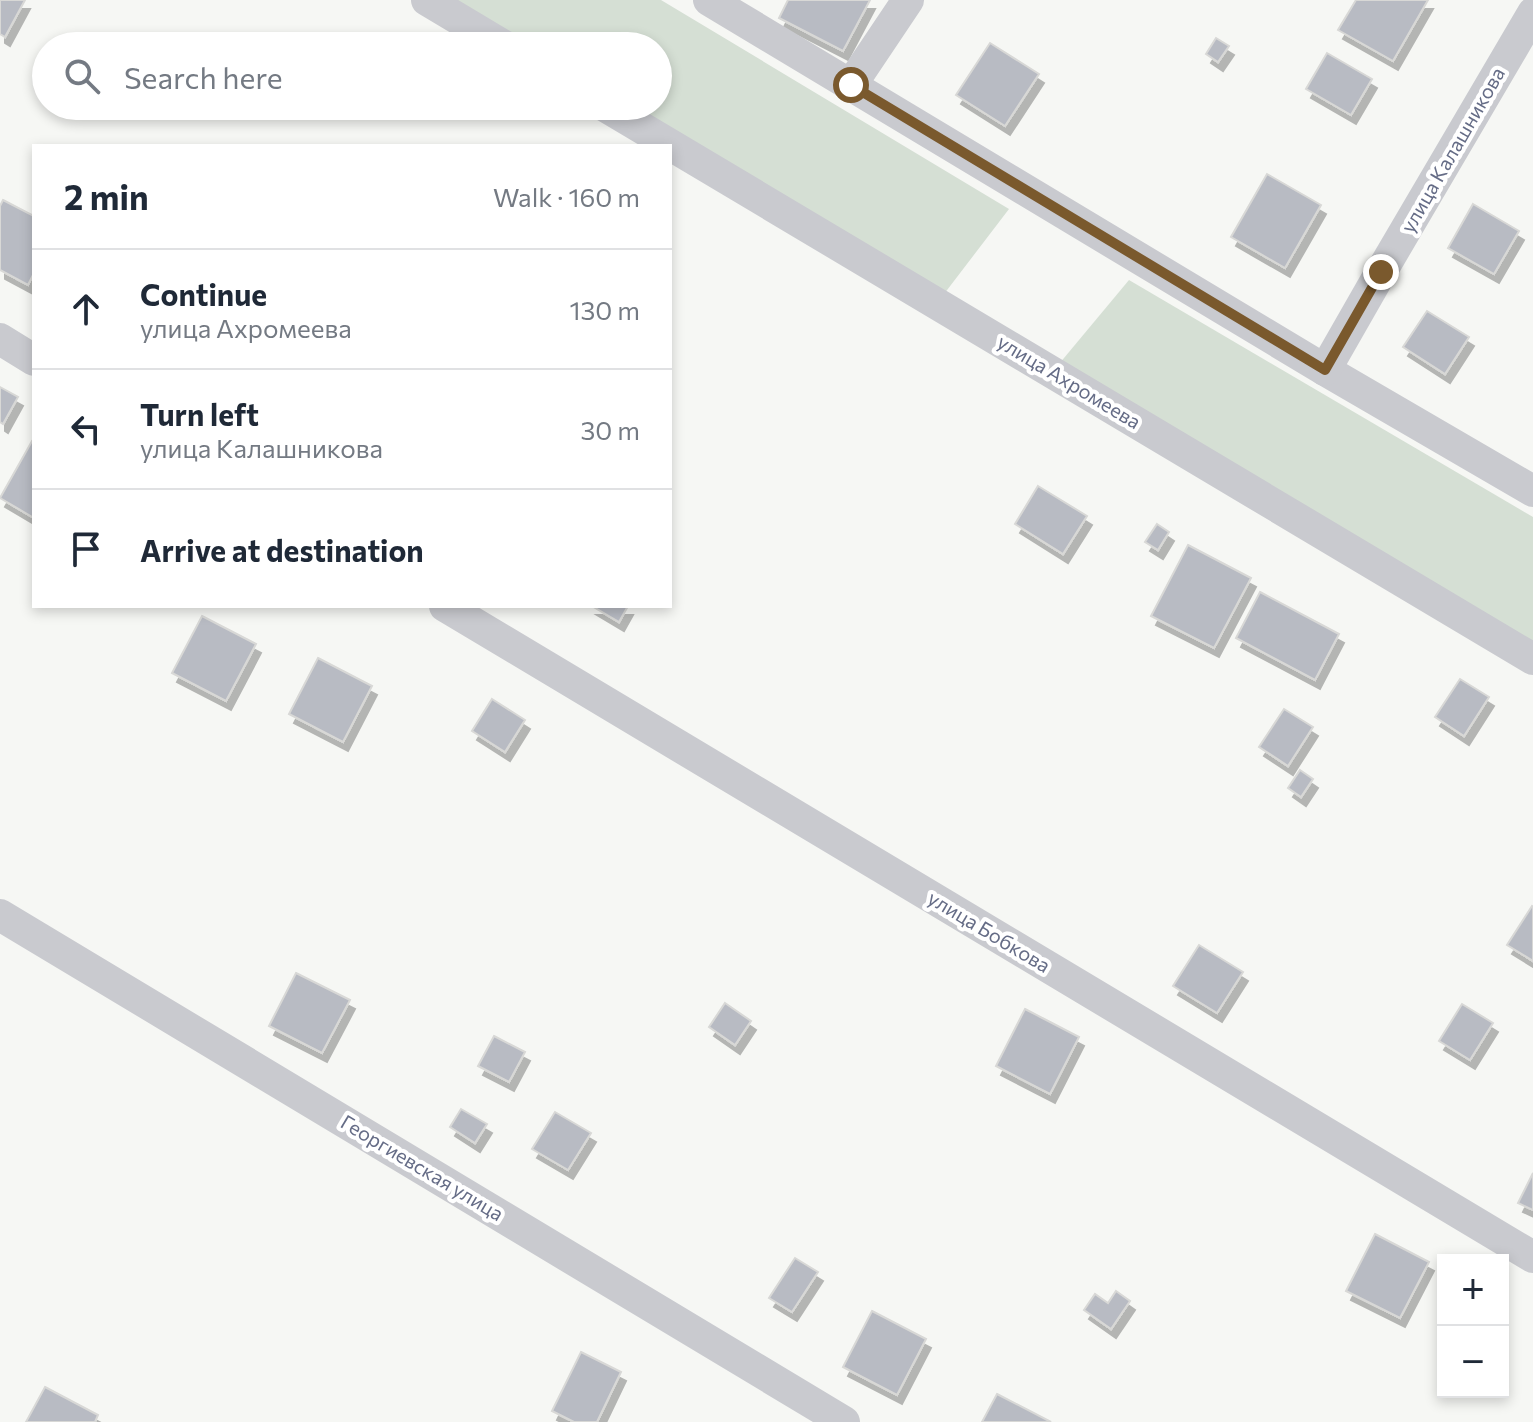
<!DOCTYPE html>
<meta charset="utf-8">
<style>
:root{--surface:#fff;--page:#f2f2f3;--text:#1f2937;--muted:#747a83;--line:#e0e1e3}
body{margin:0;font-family:Commissioner,sans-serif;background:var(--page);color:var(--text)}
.controls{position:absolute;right:24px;bottom:24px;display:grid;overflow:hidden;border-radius:0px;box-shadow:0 4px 12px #0003}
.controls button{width:72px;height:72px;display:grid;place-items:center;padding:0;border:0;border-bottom:2px solid var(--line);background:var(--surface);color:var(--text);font:40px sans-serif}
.stop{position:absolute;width:24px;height:24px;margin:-18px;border:6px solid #7a592d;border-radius:50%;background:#fff}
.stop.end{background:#7a592d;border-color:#fff;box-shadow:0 2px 8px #0008}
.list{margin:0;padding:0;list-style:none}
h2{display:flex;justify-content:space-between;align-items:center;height:104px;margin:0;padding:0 32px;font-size:34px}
h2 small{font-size:26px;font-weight:400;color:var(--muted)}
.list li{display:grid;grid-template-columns:52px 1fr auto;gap:24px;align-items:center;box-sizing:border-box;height:120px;padding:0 32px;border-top:2px solid var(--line)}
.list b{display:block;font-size:30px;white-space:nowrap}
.list p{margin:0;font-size:26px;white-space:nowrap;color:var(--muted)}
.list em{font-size:26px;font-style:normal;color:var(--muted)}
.icon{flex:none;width:44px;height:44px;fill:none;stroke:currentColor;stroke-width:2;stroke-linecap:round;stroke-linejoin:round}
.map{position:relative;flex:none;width:1533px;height:1422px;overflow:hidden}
.search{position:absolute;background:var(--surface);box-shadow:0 4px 12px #0003;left:32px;top:32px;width:640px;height:88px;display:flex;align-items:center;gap:20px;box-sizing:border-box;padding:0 28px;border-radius:44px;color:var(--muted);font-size:30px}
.panel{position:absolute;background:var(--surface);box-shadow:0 4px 12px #0003;left:32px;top:144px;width:640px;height:464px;border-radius:0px}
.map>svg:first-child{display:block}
</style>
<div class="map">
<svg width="1533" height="1422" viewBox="0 0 1533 1422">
<defs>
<filter id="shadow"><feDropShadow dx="5" dy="9" stdDeviation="0" flood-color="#0004"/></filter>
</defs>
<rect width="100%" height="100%" fill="#f6f7f4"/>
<g fill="#d5dfd4">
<polygon points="431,0 661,0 1009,209 928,315 598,106 658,106 658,46 504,46"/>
<polygon points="1129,280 1533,517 1533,654 1049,376"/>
</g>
<g fill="#b8bbc3" stroke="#d8d8d6" stroke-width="2" filter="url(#shadow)">
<polygon points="0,0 25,0 5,37 0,34"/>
<polygon points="788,0 870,0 843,51 779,18"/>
<polygon points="1356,0 1428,0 1393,61 1338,30"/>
<polygon points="1216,38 1229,46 1218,62 1206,54"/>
<polygon points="990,43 1039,74 1005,126 956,95"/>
<polygon points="1327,53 1372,79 1351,115 1306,89"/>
<polygon points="1267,174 1321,205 1285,268 1231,237"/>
<polygon points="3,200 34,216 34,273 28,285 0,270 0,206"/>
<polygon points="1473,204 1519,231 1494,274 1448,248"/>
<polygon points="1427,311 1469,337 1445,374 1403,347"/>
<polygon points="0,387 18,397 3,424 0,422"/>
<polygon points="32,441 34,442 34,518 0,498"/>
<polygon points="1038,486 1087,516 1063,554 1015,524"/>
<polygon points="1157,524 1169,532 1158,550 1145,542"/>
<polygon points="1188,545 1251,578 1214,648 1151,616"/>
<polygon points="1260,592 1339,634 1315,680 1236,638"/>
<polygon points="592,606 628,606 619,622"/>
<polygon points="202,616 256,644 226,701 172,673"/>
<polygon points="318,658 372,686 343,742 289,714"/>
<polygon points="1460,679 1489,697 1464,736 1435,717"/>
<polygon points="492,699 525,720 505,752 472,731"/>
<polygon points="1284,709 1313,727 1288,766 1259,747"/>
<polygon points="1300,770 1313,779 1301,797 1288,788"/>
<polygon points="1532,906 1533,907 1533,961 1507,945"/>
<polygon points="1199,945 1243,972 1217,1013 1173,986"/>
<polygon points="296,973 350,1000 322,1053 269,1026"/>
<polygon points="725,1003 751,1021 735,1045 709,1027"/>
<polygon points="1462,1004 1493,1023 1470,1060 1439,1041"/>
<polygon points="1025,1009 1079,1037 1050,1094 996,1066"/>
<polygon points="494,1036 525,1052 509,1082 478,1066"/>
<polygon points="461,1109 487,1124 475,1143 450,1127"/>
<polygon points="555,1112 591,1133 568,1170 532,1149"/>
<polygon points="1533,1173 1533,1210 1518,1203"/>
<polygon points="1375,1234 1429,1262 1400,1318 1346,1291"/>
<polygon points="795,1258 818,1272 792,1312 769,1298"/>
<polygon points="1116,1291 1130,1301 1111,1329 1084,1310 1095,1294 1108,1303"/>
<polygon points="872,1311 926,1339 897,1395 843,1367"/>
<polygon points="581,1352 621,1372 597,1422 574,1422 552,1411"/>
<polygon points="45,1387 98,1415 95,1422 26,1422"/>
<polygon points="997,1394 1051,1422 982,1422"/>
</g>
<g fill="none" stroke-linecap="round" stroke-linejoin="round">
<g stroke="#c9cacf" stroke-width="32">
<polyline points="427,0 504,46"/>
<polyline points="709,0 1325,370 1533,491"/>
<polyline points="851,85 908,0"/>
<polyline points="605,106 1533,659"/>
<polyline points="0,339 34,360"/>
<polyline points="1325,370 1381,272 1533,13"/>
<polyline points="445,606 1533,1257"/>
<polyline points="0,915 844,1422"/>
</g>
</g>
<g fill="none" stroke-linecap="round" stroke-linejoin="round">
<polyline stroke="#7a592d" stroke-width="10" points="851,85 1325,370 1381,272"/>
</g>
<g text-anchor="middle" stroke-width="8" stroke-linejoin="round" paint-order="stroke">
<g font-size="20" fill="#656c86" stroke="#fff">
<text transform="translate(1453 150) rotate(-60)" y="7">улица Калашникова</text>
<text transform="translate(1069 382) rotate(31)" y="7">улица Ахромеева</text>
<text transform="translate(989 932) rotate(31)" y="7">улица Бобкова</text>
<text transform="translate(422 1168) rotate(31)" y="7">Георгиевская улица</text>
</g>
</g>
</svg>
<div class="controls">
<button>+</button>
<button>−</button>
</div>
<div class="stop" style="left:851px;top:85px"></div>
<div class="stop end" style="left:1381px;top:272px"></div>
<div class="search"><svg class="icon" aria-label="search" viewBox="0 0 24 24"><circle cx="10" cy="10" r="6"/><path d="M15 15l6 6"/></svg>Search here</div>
<section class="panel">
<h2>2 min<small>Walk · 160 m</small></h2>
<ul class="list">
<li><svg class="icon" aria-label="ahead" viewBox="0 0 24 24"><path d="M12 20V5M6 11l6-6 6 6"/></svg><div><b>Continue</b><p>улица Ахромеева</p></div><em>130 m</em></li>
<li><svg class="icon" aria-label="left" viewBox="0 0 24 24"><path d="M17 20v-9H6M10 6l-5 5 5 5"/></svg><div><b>Turn left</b><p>улица Калашникова</p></div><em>30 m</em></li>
<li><svg class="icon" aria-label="arrive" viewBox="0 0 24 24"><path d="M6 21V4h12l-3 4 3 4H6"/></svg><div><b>Arrive at destination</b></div></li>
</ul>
</section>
</div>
